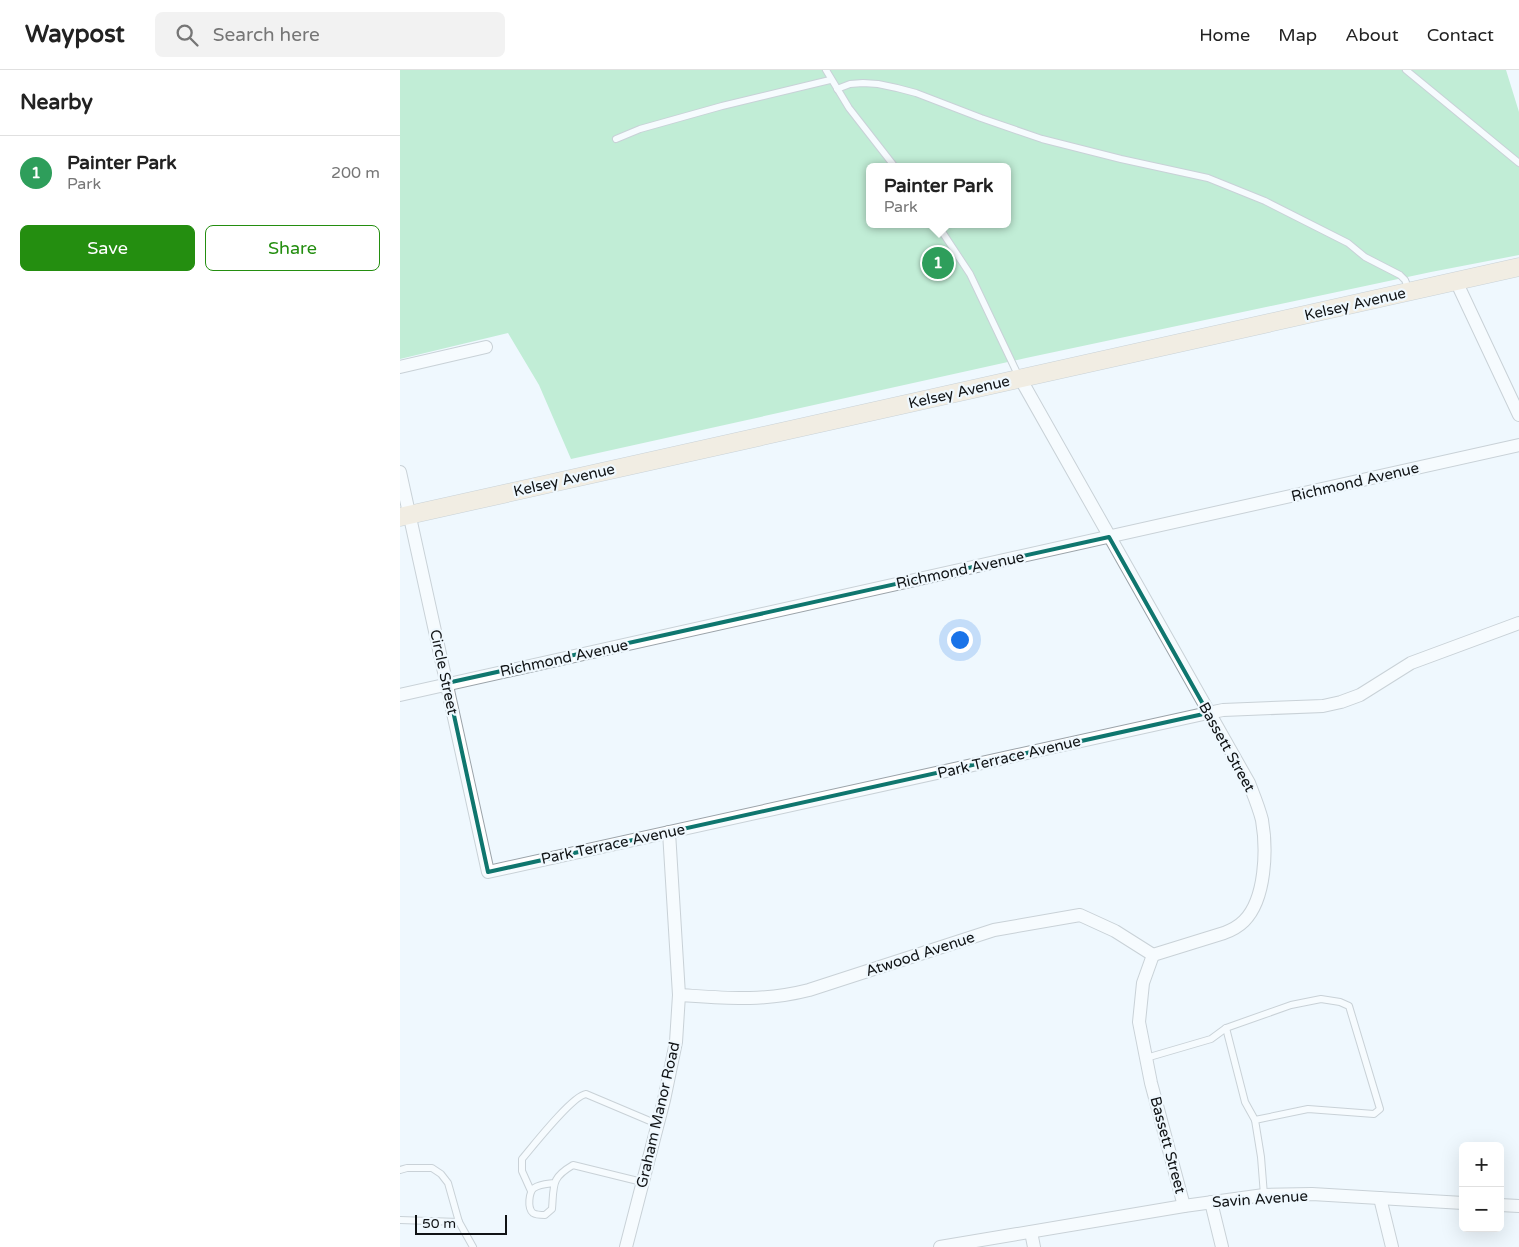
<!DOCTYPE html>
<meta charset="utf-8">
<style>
:root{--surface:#fff;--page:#f2f2f2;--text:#222;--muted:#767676;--line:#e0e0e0;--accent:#248e10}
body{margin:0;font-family:"Varela Round",sans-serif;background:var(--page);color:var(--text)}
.controls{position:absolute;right:15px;bottom:15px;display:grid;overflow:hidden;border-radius:8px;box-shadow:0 5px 20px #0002}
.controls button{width:45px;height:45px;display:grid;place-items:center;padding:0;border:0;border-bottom:1px solid var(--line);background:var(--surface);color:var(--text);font:25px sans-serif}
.scale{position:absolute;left:15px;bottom:12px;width:92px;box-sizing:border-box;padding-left:5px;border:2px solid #101315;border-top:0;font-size:14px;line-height:18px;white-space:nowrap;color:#101315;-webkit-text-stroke:4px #eff8fe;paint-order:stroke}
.you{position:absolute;left:559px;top:569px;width:18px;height:18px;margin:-12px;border:4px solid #fff;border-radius:50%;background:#1a73e8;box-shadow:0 0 0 8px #1a73e833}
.badge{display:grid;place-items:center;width:32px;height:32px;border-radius:50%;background:var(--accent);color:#fff;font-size:16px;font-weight:700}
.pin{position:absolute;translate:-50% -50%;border:2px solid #fff;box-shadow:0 1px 5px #0006}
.popup{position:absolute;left:466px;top:93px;width:145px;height:65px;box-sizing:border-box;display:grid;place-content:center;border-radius:8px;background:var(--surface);filter:drop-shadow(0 1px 4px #0005);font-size:16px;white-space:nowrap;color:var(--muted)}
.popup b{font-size:19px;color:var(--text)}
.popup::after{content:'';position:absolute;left:50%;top:100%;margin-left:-10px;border:10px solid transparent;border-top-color:var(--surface)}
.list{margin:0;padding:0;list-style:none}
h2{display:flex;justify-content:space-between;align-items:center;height:65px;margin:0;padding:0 20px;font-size:21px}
h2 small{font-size:16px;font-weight:400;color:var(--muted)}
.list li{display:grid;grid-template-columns:32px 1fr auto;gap:15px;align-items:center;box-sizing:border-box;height:75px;padding:0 20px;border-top:1px solid var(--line)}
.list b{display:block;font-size:19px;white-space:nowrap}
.list p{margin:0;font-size:16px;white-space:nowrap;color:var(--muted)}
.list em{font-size:16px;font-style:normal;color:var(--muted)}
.actions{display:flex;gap:10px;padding:15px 20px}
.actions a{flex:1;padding:11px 0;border:1px solid var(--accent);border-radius:8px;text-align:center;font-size:18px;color:var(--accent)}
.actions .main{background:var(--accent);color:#fff}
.icon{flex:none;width:28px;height:28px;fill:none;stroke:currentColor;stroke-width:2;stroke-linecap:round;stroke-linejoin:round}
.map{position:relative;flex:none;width:1119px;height:1177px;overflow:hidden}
header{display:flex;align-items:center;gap:30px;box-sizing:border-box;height:70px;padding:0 25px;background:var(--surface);border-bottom:1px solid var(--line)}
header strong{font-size:24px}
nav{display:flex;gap:28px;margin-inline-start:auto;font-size:18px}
.search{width:350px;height:45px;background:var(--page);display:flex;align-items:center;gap:12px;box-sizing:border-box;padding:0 18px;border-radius:8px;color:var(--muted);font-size:19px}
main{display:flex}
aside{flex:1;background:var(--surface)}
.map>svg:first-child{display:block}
</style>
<header>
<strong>Waypost</strong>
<div class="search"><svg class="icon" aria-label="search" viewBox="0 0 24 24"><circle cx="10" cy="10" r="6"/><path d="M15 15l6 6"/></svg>Search here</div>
<nav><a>Home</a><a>Map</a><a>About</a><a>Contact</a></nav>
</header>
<main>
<aside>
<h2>Nearby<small></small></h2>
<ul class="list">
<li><span class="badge" style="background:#2e9e5b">1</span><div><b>Painter Park</b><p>Park</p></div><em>200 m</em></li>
</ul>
<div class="actions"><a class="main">Save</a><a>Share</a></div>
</aside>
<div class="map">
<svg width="1119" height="1177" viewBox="0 0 1119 1177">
<rect width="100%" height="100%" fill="#eff8fe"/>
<path fill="#89dfa7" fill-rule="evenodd" d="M 0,0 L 1106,0 L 1119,42 L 1119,185 L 1031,202 L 626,288 L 171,389 L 139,315 L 108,263 L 0,289 ZM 469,97 L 607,97 L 607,154 L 469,154 Z"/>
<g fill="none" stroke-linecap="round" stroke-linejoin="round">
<defs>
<g id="lane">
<polyline points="426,0 449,38 495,97"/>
<polyline points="1006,0 1119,93"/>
<polyline points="437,19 450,14 463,13 478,14 497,18 516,23 581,48 642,69 721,89 808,108 865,131 948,173 965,187 1000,205 1005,210 1009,220"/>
<polyline points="216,69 240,59 322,36 430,10"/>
<polyline points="537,154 570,204 619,307"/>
<polyline points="826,958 845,1032 855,1050"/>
<polyline points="746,988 811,969 826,958 891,935 921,929 940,932 949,936 980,1039 974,1044 908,1039 855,1050 861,1087 864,1125"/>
<polyline points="0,1100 7,1098 32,1098 41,1104 48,1113 59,1152 73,1177"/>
<path d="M 154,1113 C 147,1114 140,1114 134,1118 C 129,1122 127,1138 133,1143 C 136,1145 141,1145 145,1145 L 152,1139 C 154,1114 151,1108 173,1095 L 242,1112"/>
<path d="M 131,1121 L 122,1101 L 122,1089 C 133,1076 172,1026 186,1024 L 257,1054"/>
<polyline points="0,1150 59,1152"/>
</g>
<g id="street">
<polyline points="1056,211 1119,345"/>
<polyline points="0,297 86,277"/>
<path d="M 620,308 L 849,713 C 854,726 859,738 862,750 C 867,779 866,829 844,851 C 838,857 832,860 824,863 L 753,885"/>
<polyline points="0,402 88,802 808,643 823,640 923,636 941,632 960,625 1011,593 1119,553"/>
<polyline points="0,625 1119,375"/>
<polyline points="753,885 743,913 739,952 751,1013 784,1136"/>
<path d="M 279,925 C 326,928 362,932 409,920 L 594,860 L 680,845 L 715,861 L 753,885"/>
<polyline points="980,1128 992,1177"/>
<polyline points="811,1132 822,1177"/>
<polyline points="1100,1135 1119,1136"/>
<polyline points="631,1162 634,1177"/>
<polyline points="226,1177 264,1030 276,972 279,925 269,762"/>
<polyline points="540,1177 784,1136 864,1125 912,1124 1063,1133"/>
</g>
<polyline id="secondary" points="0,447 1119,197"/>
</defs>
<use href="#lane" stroke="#9ba3a9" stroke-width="8"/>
<use href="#street" stroke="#9ba3a9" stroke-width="14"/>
<use href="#secondary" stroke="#9ba3a9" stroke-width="19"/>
<use href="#lane" stroke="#fff" stroke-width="6"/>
<use href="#street" stroke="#fff" stroke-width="12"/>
<use href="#secondary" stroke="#f4e0c3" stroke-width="18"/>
</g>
<path d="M0 0H1119V1177H0ZM 709,467 L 808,643 L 88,802 L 47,613 Z" fill="#eff8fe" fill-opacity=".55" fill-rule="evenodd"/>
<path fill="none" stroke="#0f766e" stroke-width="4" stroke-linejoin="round" d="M 709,467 L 808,643 L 88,802 L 47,613 Z"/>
<g text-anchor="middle" stroke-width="4.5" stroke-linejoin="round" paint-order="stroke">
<g font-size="15" fill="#101315" stroke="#eff8fe">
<text transform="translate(955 234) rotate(-13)" y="5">Kelsey Avenue</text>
<text transform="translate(559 322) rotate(-13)" y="5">Kelsey Avenue</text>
<text transform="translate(164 410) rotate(-13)" y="5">Kelsey Avenue</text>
<text transform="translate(955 412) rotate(-13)" y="5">Richmond Avenue</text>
<text transform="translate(560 500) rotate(-12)" y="5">Richmond Avenue</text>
<text transform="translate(164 588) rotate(-12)" y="5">Richmond Avenue</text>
<text transform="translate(44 602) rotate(78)" y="5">Circle Street</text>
<text transform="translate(827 677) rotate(61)" y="5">Bassett Street</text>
<text transform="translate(609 687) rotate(-13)" y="5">Park Terrace Avenue</text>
<text transform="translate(213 774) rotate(-12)" y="5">Park Terrace Avenue</text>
<text transform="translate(520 884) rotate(-18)" y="5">Atwood Avenue</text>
<text transform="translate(258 1045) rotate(-77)" y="5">Graham Manor Road</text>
<text transform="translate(768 1075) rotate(75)" y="5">Bassett Street</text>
<text transform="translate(860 1129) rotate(-4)" y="5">Savin Avenue</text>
</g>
</g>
</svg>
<div class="controls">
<button>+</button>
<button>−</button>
</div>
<div class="scale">50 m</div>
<div class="you"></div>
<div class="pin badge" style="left:538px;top:193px;background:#2e9e5b">1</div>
<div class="popup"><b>Painter Park</b>Park</div>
</div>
</main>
